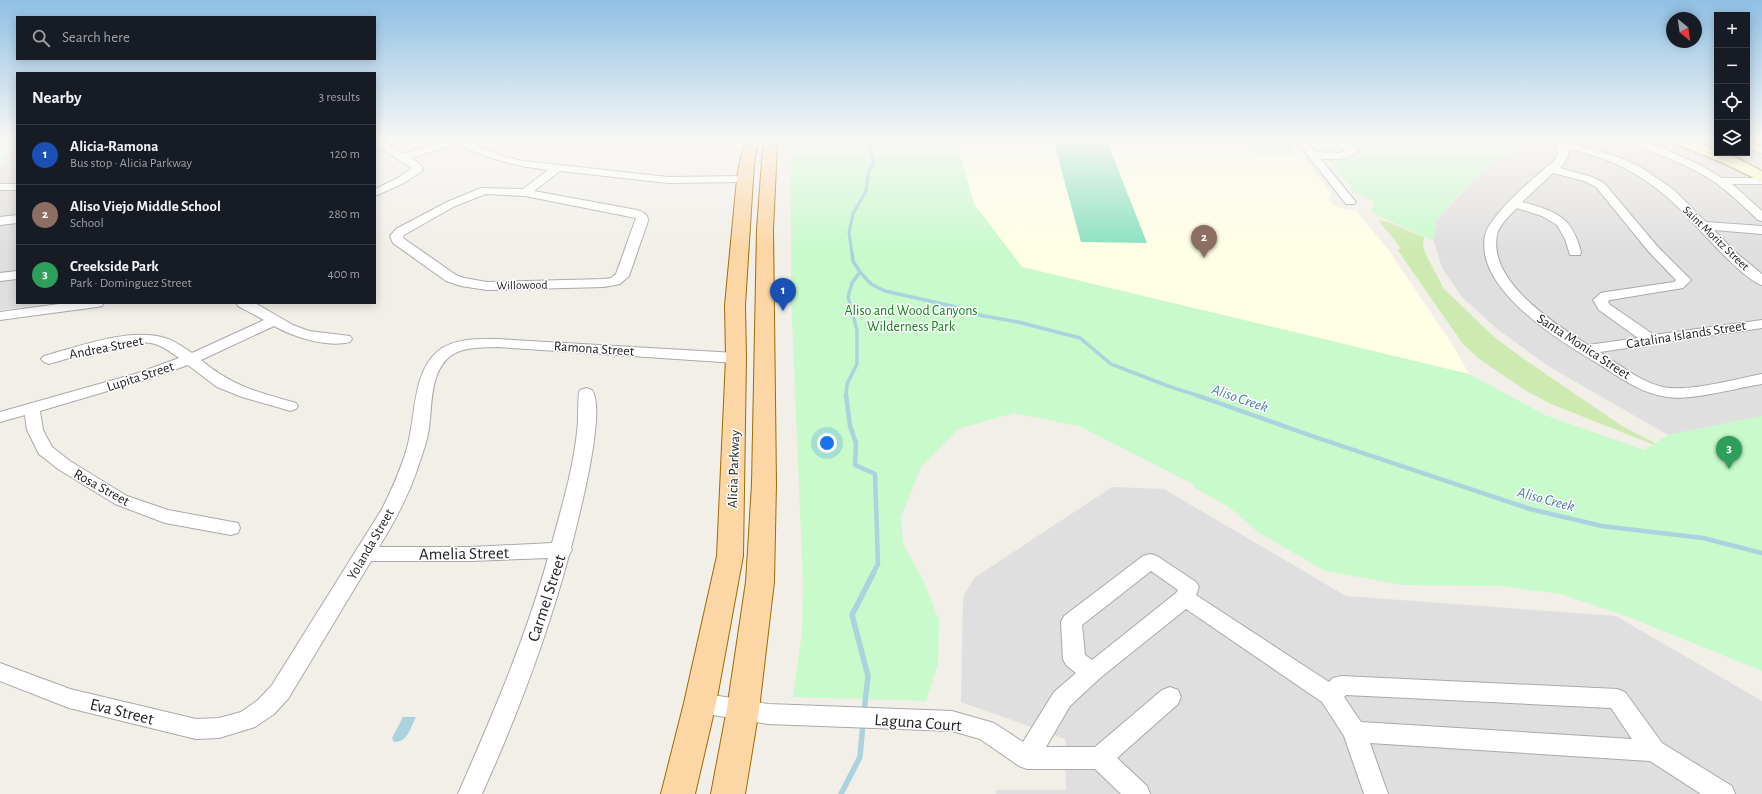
<!DOCTYPE html>
<meta charset="utf-8">
<style>
:root{--surface:#171b24;--page:#20242c;--text:#f1f3f6;--muted:#9ea1a6;--line:#363941;--accent:#0b8043}
body{margin:0;font-family:"Alegreya Sans",sans-serif;background:var(--page);color:var(--text)}
.controls{position:absolute;right:12px;top:12px;display:grid;overflow:hidden;border-radius:0px;box-shadow:0 2px 10px #0003}
.controls button{width:36px;height:36px;display:grid;place-items:center;padding:0;border:0;border-bottom:1px solid var(--line);background:var(--surface);color:var(--text);font:20px sans-serif}
.compass{position:absolute;left:1666px;top:12px;width:36px;height:36px;border-radius:50%;background:var(--surface);box-shadow:0 2px 10px #0003;rotate:151deg}
.you{position:absolute;left:827px;top:443px;width:14px;height:14px;margin:-10px;border:3px solid #fff;border-radius:50%;background:#1a73e8;box-shadow:0 0 0 6px #1a73e833}
.badge{display:grid;place-items:center;width:26px;height:26px;border-radius:50%;background:var(--accent);color:#fff;font-size:13px;font-weight:700}
.pin{position:absolute;translate:-50% -33px;filter:drop-shadow(0 1px 2px #0008)}
.pin::after{content:'';position:absolute;top:21px;width:14px;height:12px;background:inherit;clip-path:polygon(0 0,100% 0,50% 100%)}
.list{margin:0;padding:0;list-style:none}
h2{display:flex;justify-content:space-between;align-items:center;height:52px;margin:0;padding:0 16px;font-size:17px}
h2 small{font-size:13px;font-weight:400;color:var(--muted)}
.list li{display:grid;grid-template-columns:26px 1fr auto;gap:12px;align-items:center;box-sizing:border-box;height:60px;padding:0 16px;border-top:1px solid var(--line)}
.list b{display:block;font-size:15px;white-space:nowrap}
.list p{margin:0;font-size:13px;white-space:nowrap;color:var(--muted)}
.list em{font-size:13px;font-style:normal;color:var(--muted)}
.icon{flex:none;width:22px;height:22px;fill:none;stroke:currentColor;stroke-width:2;stroke-linecap:round;stroke-linejoin:round}
.map{position:relative;flex:none;width:1762px;height:794px;overflow:hidden}
.search{position:absolute;background:var(--surface);box-shadow:0 2px 10px #0003;left:16px;top:16px;width:360px;height:44px;display:flex;align-items:center;gap:10px;box-sizing:border-box;padding:0 14px;border-radius:0px;color:var(--muted);font-size:15px}
.panel{position:absolute;background:var(--surface);box-shadow:0 2px 10px #0003;left:16px;top:72px;width:360px;height:232px;border-radius:0px}
.map>svg:first-child{display:block}
</style>
<div class="map">
<svg width="1762" height="794" viewBox="0 0 1762 794">
<rect width="100%" height="100%" fill="#f2efe9"/>
<g fill="#e0dfdf">
<polygon points="0,139 17,139 17,303 54,303 0,310"/>
<polygon points="1518,139 1666,139 1736,169 1762,184 1762,416 1668,435 1548,366 1497,329 1462,297 1442,268 1434,241 1436,221 1476,177 1517,144"/>
<polygon points="1747,139 1762,139 1762,171 1725,153 1747,153"/>
<polygon points="1112,487 1164,489 1346,596 1616,616 1762,701 1762,794 996,794 996,790 1066,790 1065,739 961,702 963,597 974,578"/>
</g>
<polygon fill="#ffffe5" points="959,139 1289,139 1326,186 1330,193 1330,197 1328,199 1332,204 1343,209 1356,211 1387,248 1452,344 1469,374 1022,267 974,204 957,143"/>
<polygon fill="#cdebb0" points="1378,220 1388,222 1424,237 1423,247 1426,255 1444,289 1493,336 1521,357 1622,426 1672,452 1551,404 1528,392 1478,358 1463,344 1401,255 1398,250 1401,248"/>
<g fill="#c8facc">
<polygon points="0,139 17,139 14,141 17,144 17,150 5,155 8,161 0,164"/>
<polygon points="791,139 959,139 957,143 974,204 1022,267 1469,374 1545,415 1644,450 1668,435 1762,416 1762,671 1626,616 1561,594 1500,586 1403,585 1325,571 1258,532 1229,507 1195,488 1193,484 1079,426 1014,413 958,429 921,467 901,517 903,544 923,580 939,620 938,664 926,701 793,697 802,632 803,585 791,295"/>
<polygon points="1311,139 1518,139 1518,144 1476,177 1458,195 1436,221 1434,241 1375,214 1371,210 1375,205 1373,202 1356,193"/>
</g>
<polygon fill="#88e0be" points="1053,139 1106,139 1147,243 1081,242"/>
<polygon fill="#e2e2e2" points="1240,139 1284,139 1296,154 1250,153"/>
<path fill="#aad3df" d="M 403,717 L 416,717 C 410,728 408,742 394,742 L 392,738 Z"/>
<g fill="none" stroke-linecap="round" stroke-linejoin="round">
<polyline stroke="#aad3df" stroke-width="3" points="852,254 849,232 853,214 866,191 869,170 874,163 868,139"/>
<g stroke="#aad3df" stroke-width="3.5">
<polyline points="852,253 853,261 860,272 871,284 885,291 952,306 979,315 1018,322 1080,338 1111,364 1168,386 1199,396"/>
<polyline points="846,396 847,384 857,364 857,330 848,297 852,283 860,272"/>
</g>
<g stroke="#aad3df" stroke-width="4.5">
<polyline points="846,395 850,426 856,443 855,465 875,474 878,564 873,573"/>
<polyline points="1196,395 1309,435 1530,509 1602,526 1703,538 1762,553"/>
</g>
<g stroke="#aad3df" stroke-width="5.5">
<polyline points="864,712 868,676 852,615 874,572"/>
<polyline points="841,794 860,757 863,723"/>
</g>
<defs>
<g id="street">
<path d="M 375,139 L 379,139 L 403,154 L 448,139 L 462,139 L 503,156 L 523,161 L 668,177 L 745,176 L 751,179 L 745,182 L 668,183 L 560,171 L 534,191 L 637,210 C 643,212 648,214 648,221 L 629,276 L 620,284 L 604,287 L 487,290 L 461,286 L 446,281 L 393,243 L 390,236 L 396,229 L 447,202 L 481,188 L 523,189 L 548,170 C 512,166 489,158 456,144 L 411,158 L 421,165 L 423,169 L 422,171 L 404,183 L 375,196 L 375,189 L 396,179 L 412,168 L 375,145 ZM 486,194 L 525,196 L 636,218 L 616,274 L 611,278 L 604,279 L 487,282 L 464,278 L 456,275 L 403,238 L 404,235 L 455,206 Z"/>
<path d="M 1295,139 L 1305,139 L 1316,152 L 1339,153 L 1346,151 L 1335,139 L 1346,139 L 1358,151 C 1350,161 1333,159 1321,159 L 1354,200 L 1356,202 L 1354,204 L 1346,204 Z"/>
<path d="M 1556,139 L 1566,139 L 1567,143 L 1613,155 L 1639,166 L 1674,190 L 1706,222 L 1762,226 L 1762,234 L 1714,230 L 1734,251 L 1762,274 L 1762,285 C 1743,280 1698,227 1682,211 C 1647,176 1615,159 1568,149 C 1569,156 1565,163 1560,168 L 1592,177 L 1604,183 L 1657,246 L 1691,280 L 1683,288 L 1610,300 L 1608,301 L 1609,304 L 1654,335 L 1762,320 L 1762,328 L 1600,352 C 1618,364 1638,380 1659,386 C 1683,394 1735,379 1762,374 L 1762,384 C 1736,388 1691,401 1667,397 C 1640,393 1619,377 1597,363 C 1558,340 1475,289 1485,236 C 1489,215 1537,175 1554,161 L 1558,154 ZM 1553,173 L 1584,181 L 1596,187 L 1649,252 L 1676,280 L 1674,282 L 1606,292 L 1601,293 L 1593,300 L 1599,310 L 1638,338 L 1588,345 C 1555,324 1488,282 1497,235 C 1499,225 1510,215 1517,208 L 1542,216 L 1557,225 L 1565,239 L 1570,255 L 1580,255 L 1581,252 C 1572,216 1555,211 1522,202 Z"/>
<path d="M 1623,139 L 1638,139 L 1667,150 L 1702,166 L 1722,178 L 1762,178 L 1762,184 L 1732,184 L 1762,211 L 1762,221 L 1758,220 C 1744,207 1731,194 1716,183 C 1688,164 1656,153 1624,141 Z"/>
<polygon points="1747,142 1762,147 1762,153 1747,148"/>
<rect x="0" y="184" width="17" height="6"/>
<polygon points="17,215 17,223 0,225 0,217"/>
<polygon points="17,271 17,279 0,281 0,273"/>
<polygon points="66,303 104,303 102,306 97,307 0,320 0,312"/>
<path d="M 236,303 L 255,303 L 293,325 L 309,331 L 350,336 L 352,339 L 350,342 C 327,348 294,337 274,326 L 201,360 C 232,386 257,392 296,403 L 298,406 L 296,409 L 290,411 L 284,409 L 242,397 L 217,387 L 188,365 L 148,379 L 40,411 L 43,430 L 52,447 L 70,461 L 127,496 L 168,510 L 238,523 L 240,528 L 238,533 L 231,535 L 165,523 L 115,504 L 58,469 L 39,454 L 27,430 L 25,415 L 0,422 L 0,412 L 138,373 L 179,358 C 172,353 164,347 155,344 C 130,337 75,357 49,364 L 44,362 L 41,359 L 44,356 C 78,347 130,327 165,338 C 175,341 183,347 192,353 L 264,320 L 238,306 Z"/>
<path d="M 497,339 L 736,353 L 741,355 L 744,358 L 741,361 L 736,363 L 497,347 C 481,348 460,346 447,359 C 430,376 432,406 429,429 C 427,441 423,453 419,464 C 410,493 395,521 379,547 L 470,547 L 552,543 C 562,506 573,470 577,432 C 579,423 577,395 580,390 L 586,388 L 592,390 C 607,411 578,520 571,548 L 572,550 L 569,555 C 547,637 517,716 482,794 L 458,794 C 492,716 525,640 548,558 L 470,561 L 371,561 L 288,699 L 274,714 L 255,727 L 219,738 L 196,739 L 69,708 L 0,681 L 0,663 L 70,689 L 196,719 L 219,718 L 241,712 L 258,700 L 272,685 L 382,509 C 392,489 401,469 407,448 C 416,417 412,373 438,351 C 454,338 478,339 497,339 Z"/>
<path d="M 1150,554 L 1157,556 L 1196,582 L 1199,587 L 1196,595 L 1329,682 L 1333,678 L 1341,676 L 1617,689 L 1625,692 L 1662,743 L 1732,786 L 1735,794 L 1701,794 L 1650,761 L 1370,743 L 1388,794 L 1364,794 L 1344,736 L 1322,702 L 1186,609 L 1100,678 L 1070,706 L 1046,747 L 1095,747 L 1162,690 L 1170,687 L 1178,690 L 1181,697 L 1178,704 L 1117,758 L 1147,786 L 1150,794 L 1121,794 L 1095,769 L 1027,769 L 1019,766 L 980,739 L 952,731 L 768,724 L 700,713 L 692,710 L 689,703 L 692,696 L 700,693 L 768,704 L 952,711 L 994,723 L 1023,742 L 1054,692 L 1076,673 L 1066,665 L 1063,659 L 1061,622 L 1064,616 L 1143,556 ZM 1151,571 L 1178,590 L 1176,593 L 1092,660 L 1085,655 L 1082,625 ZM 1346,695 L 1611,708 L 1632,739 L 1361,722 L 1344,697 Z"/>
</g>
<path id="secondary" d="M 1669,139 L 1688,139 L 1717,150 L 1717,153 C 1732,153 1748,164 1762,171 L 1762,182 L 1723,163 L 1671,142 Z"/>
<g id="primary">
<polygon points="746,139 760,139 755,156 753,179 745,305 746,358 743,556 716,703 695,794 661,794 684,703 717,556 726,358 725,305 737,179 741,156"/>
<polygon points="765,139 779,139 777,147 773,229 776,484 774,582 759,709 745,794 711,794 727,709 746,582 752,484 757,229 763,147"/>
</g>
</defs>
<use href="#street" stroke="#a9a9a9" stroke-width="2"/>
<use href="#secondary" stroke="#707d05" stroke-width="2"/>
<use href="#primary" stroke="#a06b00" stroke-width="2"/>
<use href="#street" fill="#fff" fill-rule="evenodd"/>
<use href="#secondary" fill="#f7fabf" fill-rule="evenodd"/>
<use href="#primary" fill="#fcd6a4" fill-rule="evenodd"/>
</g>
<linearGradient id="sky" x2="0" y2="1"><stop stop-color="#8fc0e4"/><stop offset="0.56" stop-color="#f9f8f5"/><stop offset="1" stop-color="#f9f8f5" stop-opacity="0"/></linearGradient>
<rect width="1762" height="250" fill="url(#sky)"/>
<g text-anchor="middle" stroke-width="3" stroke-linejoin="round" paint-order="stroke">
<g font-size="12" fill="#222" stroke="#fff">
<text transform="translate(1716 238) rotate(44)" y="4">Saint Moritz Street</text>
<text transform="translate(522 285) rotate(-1)" y="4">Willowood</text>
</g>
<g font-size="14" fill="#0c8416" stroke="#fff">
<text x="911" y="315">Aliso and Wood Canyons<tspan x="911" dy="16">Wilderness Park</tspan></text>
</g>
<g font-size="14" fill="#222" stroke="#fff">
<text transform="translate(1686 334) rotate(-9)" y="5">Catalina Islands Street</text>
<text transform="translate(1584 346) rotate(33)" y="5">Santa Monica Street</text>
<text transform="translate(106 347) rotate(-11)" y="5">Andrea Street</text>
<text transform="translate(594 348) rotate(4)" y="5">Ramona Street</text>
<text transform="translate(140 376) rotate(-18)" y="5">Lupita Street</text>
<text transform="translate(733 469) rotate(-88)" y="5">Alicia Parkway</text>
<text transform="translate(102 487) rotate(29)" y="5">Rosa Street</text>
<text transform="translate(370 544) rotate(-60)" y="5">Yolanda Street</text>
</g>
<g font-size="15" font-style="italic" fill="#4a7aab" stroke="#fff">
<text transform="translate(1240 398) rotate(19)" y="5">Aliso Creek</text>
<text transform="translate(1546 499) rotate(15)" y="5">Aliso Creek</text>
</g>
<g font-size="17" fill="#222" stroke="#fff">
<text transform="translate(464 553) rotate(-1)" y="6">Amelia Street</text>
<text transform="translate(546 598) rotate(-72)" y="6">Carmel Street</text>
<text transform="translate(122 711) rotate(14)" y="6">Eva Street</text>
<text transform="translate(918 722) rotate(4)" y="6">Laguna Court</text>
</g>
</g>
</svg>
<div class="controls">
<button>+</button>
<button>−</button>
<button><svg class="icon" aria-label="locate" viewBox="0 0 24 24"><circle cx="12" cy="12" r="6"/><path d="M12 2v4M12 18v4M2 12h4M18 12h4"/></svg></button>
<button><svg class="icon" aria-label="layers" viewBox="0 0 24 24"><path d="M12 4l9 5-9 5-9-5zM3 14l9 5 9-5"/></svg></button>
</div>
<svg class="compass" viewBox="-18 -18 36 36"><path d="M0-13l5 13h-10z" fill="#e53935"/><path d="M0 13l5-13h-10z" fill="#9ea1a6"/></svg>
<div class="you"></div>
<div class="pin badge" style="left:783px;top:311px;background:#1a4fb4">1</div>
<div class="pin badge" style="left:1204px;top:258px;background:#8d6e63">2</div>
<div class="pin badge" style="left:1729px;top:469px;background:#2e9e5b">3</div>
<div class="search"><svg class="icon" aria-label="search" viewBox="0 0 24 24"><circle cx="10" cy="10" r="6"/><path d="M15 15l6 6"/></svg>Search here</div>
<section class="panel">
<h2>Nearby<small>3 results</small></h2>
<ul class="list">
<li><span class="badge" style="background:#1a4fb4">1</span><div><b>Alicia-Ramona</b><p>Bus stop · Alicia Parkway</p></div><em>120 m</em></li>
<li><span class="badge" style="background:#8d6e63">2</span><div><b>Aliso Viejo Middle School</b><p>School</p></div><em>280 m</em></li>
<li><span class="badge" style="background:#2e9e5b">3</span><div><b>Creekside Park</b><p>Park · Dominguez Street</p></div><em>400 m</em></li>
</ul>
</section>
</div>
